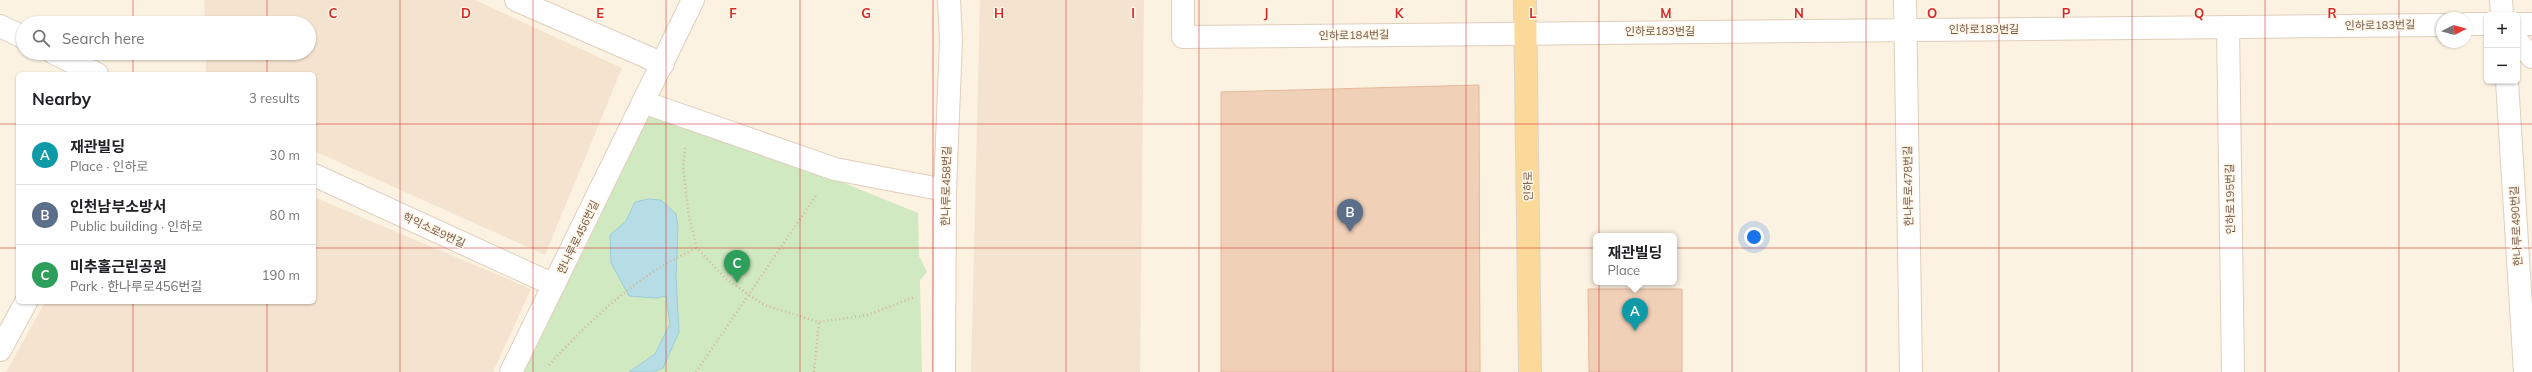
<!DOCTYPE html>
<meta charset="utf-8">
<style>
:root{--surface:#fff;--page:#f6f6f6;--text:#202124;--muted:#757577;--line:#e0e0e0;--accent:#ea580c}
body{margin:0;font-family:Mulish,"Noto Sans KR",sans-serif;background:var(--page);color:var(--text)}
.controls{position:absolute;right:12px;top:12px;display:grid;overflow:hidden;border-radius:6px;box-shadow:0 1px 3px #0004}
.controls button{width:36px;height:36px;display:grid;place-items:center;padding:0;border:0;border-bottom:1px solid var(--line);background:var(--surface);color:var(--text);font:20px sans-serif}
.compass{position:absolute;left:2436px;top:12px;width:36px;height:36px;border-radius:50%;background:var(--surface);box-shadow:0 1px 3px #0004;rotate:84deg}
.you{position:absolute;left:1754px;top:237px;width:14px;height:14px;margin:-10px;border:3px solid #fff;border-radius:50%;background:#1a73e8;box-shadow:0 0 0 6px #1a73e833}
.badge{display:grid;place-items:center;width:26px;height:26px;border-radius:50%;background:var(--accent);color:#fff;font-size:13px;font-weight:700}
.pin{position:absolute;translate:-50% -33px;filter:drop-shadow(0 1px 2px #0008)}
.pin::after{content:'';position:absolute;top:21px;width:14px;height:12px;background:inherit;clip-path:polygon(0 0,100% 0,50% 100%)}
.popup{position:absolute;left:1593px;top:233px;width:84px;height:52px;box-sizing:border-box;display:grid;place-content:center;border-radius:6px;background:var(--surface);filter:drop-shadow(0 1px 3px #0005);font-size:13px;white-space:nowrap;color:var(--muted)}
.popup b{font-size:15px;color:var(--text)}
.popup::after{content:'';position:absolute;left:50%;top:100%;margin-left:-8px;border:8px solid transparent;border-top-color:var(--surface)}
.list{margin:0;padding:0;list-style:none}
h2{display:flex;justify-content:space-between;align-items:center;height:52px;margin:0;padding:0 16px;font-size:17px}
h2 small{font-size:13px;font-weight:400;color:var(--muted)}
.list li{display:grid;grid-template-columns:26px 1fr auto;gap:12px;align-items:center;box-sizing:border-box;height:60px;padding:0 16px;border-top:1px solid var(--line)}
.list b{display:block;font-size:15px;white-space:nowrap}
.list p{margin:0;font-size:13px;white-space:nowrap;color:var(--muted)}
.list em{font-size:13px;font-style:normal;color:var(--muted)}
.icon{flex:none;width:22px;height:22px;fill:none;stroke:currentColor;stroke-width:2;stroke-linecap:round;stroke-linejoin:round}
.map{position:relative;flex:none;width:2532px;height:372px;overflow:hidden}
.search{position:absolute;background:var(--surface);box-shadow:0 1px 3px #0004;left:16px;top:16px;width:300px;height:44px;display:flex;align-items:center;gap:10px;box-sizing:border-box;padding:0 14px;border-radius:22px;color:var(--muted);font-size:15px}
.panel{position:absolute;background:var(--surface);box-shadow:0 1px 3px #0004;left:16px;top:72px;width:300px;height:232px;border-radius:6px}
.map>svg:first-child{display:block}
</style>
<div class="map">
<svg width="2532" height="372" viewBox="0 0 2532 372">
<rect width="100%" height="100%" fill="#fcf2e1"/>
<g fill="#f4e4cf">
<polygon points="204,0 475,0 622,68 545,255 314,151 314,74 206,74 206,53 309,53 309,23 205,23"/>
<polygon points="980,0 1144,0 1140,372 971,372"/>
<polygon points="314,197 531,289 493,372 6,372 45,302 314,302"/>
</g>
<polygon fill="#d0e9c0" points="643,102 918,213 919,256 927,272 920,280 922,372 511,372"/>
<polygon fill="#b6dde5" stroke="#9cccd7" points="648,199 661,200 676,214 678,228 676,277 679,332 663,368 653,372 629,372 655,354 670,324 666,296 656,298 629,296 611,263 610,235 626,221 635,202"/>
<g fill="#f1d0b8" stroke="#e4b799">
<polygon points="1479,85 1480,372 1221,372 1221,92"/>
<polygon points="1588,289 1682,289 1682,372 1589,372"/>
</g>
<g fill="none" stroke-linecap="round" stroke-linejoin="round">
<defs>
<g id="minor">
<polyline points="516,0 663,64"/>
<polyline points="1183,0 1183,37 2442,25"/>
<polyline points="1905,0 1911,372"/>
<polyline points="2501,0 2502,15"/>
<polyline points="2466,24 2487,24"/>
<polyline points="2517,24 2532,24"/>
<polyline points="0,26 23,37"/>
<polyline points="2228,27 2233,372"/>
<polyline points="2517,41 2532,57"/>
<polyline points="54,53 97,74"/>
<polyline points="2507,81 2525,372"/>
<polyline points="643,102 835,169 945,190"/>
<polyline points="314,175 554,285"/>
<polyline points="0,350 26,302"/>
<polyline points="511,372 693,0"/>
<polyline points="944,372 945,190 951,41 949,0"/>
</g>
<polyline id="major" points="1525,0 1530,372"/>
</defs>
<use href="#minor" stroke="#e0cebd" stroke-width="24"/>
<use href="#major" stroke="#dbd4cf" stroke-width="24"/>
<g stroke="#d6b49c" stroke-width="2.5" stroke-dasharray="1 3" stroke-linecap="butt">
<polyline points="685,148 683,166 689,217 697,248 726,279 764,305 819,322 867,315 915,297"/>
<path d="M 549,365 C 592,318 638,274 697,248"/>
<polyline points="696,372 817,194"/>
<polyline points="814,372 819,322"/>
</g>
<use href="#minor" stroke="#fff" stroke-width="22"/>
<use href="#major" stroke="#fbd999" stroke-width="22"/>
</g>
<path fill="none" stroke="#d62828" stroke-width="1" stroke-opacity="0.55" d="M 133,0 L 133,23M 267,0 L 267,23M 400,0 L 400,372M 533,0 L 533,372M 666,0 L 666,372M 800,0 L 800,372M 933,0 L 933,372M 1066,0 L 1066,372M 1199,0 L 1199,372M 1333,0 L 1333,372M 1466,0 L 1466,372M 1599,0 L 1599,372M 1732,0 L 1732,372M 1866,0 L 1866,372M 1999,0 L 1999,372M 2132,0 L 2132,372M 2265,0 L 2265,372M 2399,0 L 2399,372M 133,53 L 133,74M 267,53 L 267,74M 0,124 L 18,124M 314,124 L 2532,124M 0,248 L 18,248M 314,248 L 2532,248M 133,302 L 133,372M 267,302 L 267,372"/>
<g text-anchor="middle" stroke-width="3" stroke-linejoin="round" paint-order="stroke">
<g font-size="11" fill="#735848" stroke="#fff6e7">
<text transform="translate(2380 25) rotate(-1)" y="4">인하로183번길</text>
<text x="1984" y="33">인하로183번길</text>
<text x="1660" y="35">인하로183번길</text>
<text transform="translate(1354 35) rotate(-1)" y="4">인하로184번길</text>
<text transform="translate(946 186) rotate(-89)" y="4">한나루로458번길</text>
<text transform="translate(1528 186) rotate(-91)" y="4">인하로</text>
<text transform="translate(1908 186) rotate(-91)" y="4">한나루로478번길</text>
<text transform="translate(2230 199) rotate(-91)" y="4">인하로195번길</text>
<text transform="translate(2516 226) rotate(-93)" y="4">한나루로490번길</text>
<text transform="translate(434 230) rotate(25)" y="4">학익소로9번길</text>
<text transform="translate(578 237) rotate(-64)" y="4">한나루로456번길</text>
</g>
</g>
<g font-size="13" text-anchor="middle" font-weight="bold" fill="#d62828" stroke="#fff6e7" stroke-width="3" stroke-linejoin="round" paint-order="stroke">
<text x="333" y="18">C</text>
<text x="466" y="18">D</text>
<text x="600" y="18">E</text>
<text x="733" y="18">F</text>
<text x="866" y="18">G</text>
<text x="999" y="18">H</text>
<text x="1133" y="18">I</text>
<text x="1266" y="18">J</text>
<text x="1399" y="18">K</text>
<text x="1533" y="18">L</text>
<text x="1666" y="18">M</text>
<text x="1799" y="18">N</text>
<text x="1932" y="18">O</text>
<text x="2066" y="18">P</text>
<text x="2199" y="18">Q</text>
<text x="2332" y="18">R</text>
</g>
</svg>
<div class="controls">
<button>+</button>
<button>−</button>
</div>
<svg class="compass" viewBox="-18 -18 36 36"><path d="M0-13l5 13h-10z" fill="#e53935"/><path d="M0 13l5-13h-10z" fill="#757577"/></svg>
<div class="you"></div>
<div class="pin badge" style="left:1635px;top:331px;background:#0f9aa8">A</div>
<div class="popup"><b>재관빌딩</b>Place</div>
<div class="pin badge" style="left:1350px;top:232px;background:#5c6f8a">B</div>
<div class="pin badge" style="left:737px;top:283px;background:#2e9e5b">C</div>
<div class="search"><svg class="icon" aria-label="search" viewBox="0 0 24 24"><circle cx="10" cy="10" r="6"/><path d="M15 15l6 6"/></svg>Search here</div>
<section class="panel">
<h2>Nearby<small>3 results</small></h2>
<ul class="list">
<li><span class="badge" style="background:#0f9aa8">A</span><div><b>재관빌딩</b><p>Place · 인하로</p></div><em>30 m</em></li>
<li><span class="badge" style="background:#5c6f8a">B</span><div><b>인천남부소방서</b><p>Public building · 인하로</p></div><em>80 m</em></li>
<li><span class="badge" style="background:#2e9e5b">C</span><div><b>미추홀근린공원</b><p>Park · 한나루로456번길</p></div><em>190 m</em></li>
</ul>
</section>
</div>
